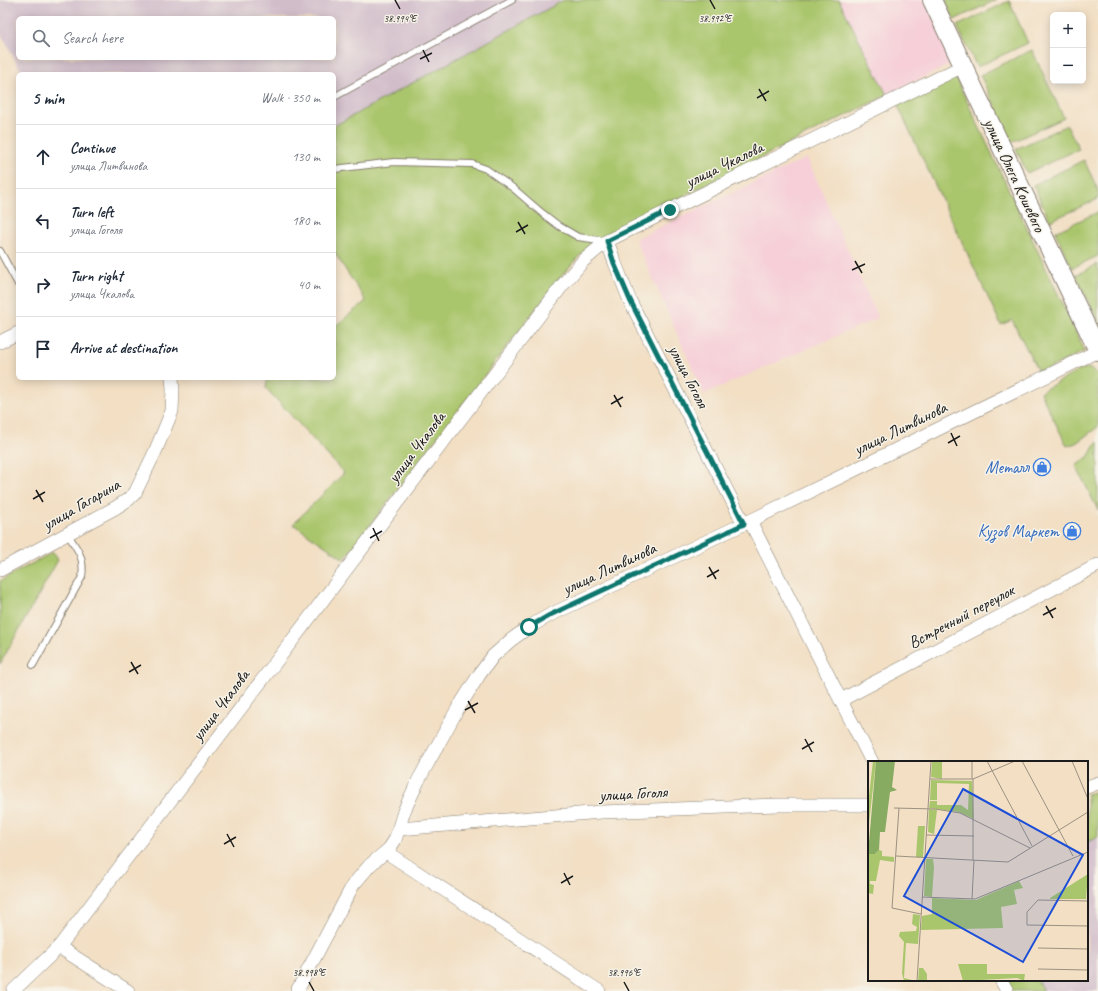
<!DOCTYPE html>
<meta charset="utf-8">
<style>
:root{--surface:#fff;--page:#f2f2f3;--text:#1f2937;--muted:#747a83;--line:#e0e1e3}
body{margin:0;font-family:Caveat,sans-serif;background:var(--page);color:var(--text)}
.controls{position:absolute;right:12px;top:12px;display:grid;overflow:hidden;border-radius:6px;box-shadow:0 2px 10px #0003}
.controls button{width:36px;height:36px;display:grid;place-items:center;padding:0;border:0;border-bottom:1px solid var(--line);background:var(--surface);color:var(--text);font:20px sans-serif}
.stop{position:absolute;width:12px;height:12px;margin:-9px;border:3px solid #0f766e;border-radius:50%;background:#fff}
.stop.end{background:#0f766e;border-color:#fff;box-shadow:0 1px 4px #0008}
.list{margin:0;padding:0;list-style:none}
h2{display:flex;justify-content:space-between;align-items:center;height:52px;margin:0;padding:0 16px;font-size:17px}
h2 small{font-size:13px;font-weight:400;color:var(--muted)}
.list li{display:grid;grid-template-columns:26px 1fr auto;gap:12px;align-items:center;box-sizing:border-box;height:64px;padding:0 16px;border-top:1px solid var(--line)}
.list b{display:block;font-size:15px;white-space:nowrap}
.list p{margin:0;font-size:13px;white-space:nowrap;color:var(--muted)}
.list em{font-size:13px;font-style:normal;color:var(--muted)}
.icon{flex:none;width:22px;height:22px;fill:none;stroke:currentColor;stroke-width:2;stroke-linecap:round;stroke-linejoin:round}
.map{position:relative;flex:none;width:1098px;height:991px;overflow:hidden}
.search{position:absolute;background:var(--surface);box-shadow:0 2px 10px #0003;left:16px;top:16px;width:320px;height:44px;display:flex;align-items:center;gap:10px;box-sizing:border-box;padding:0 14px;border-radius:6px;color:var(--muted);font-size:15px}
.panel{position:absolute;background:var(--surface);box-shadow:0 2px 10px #0003;left:16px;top:72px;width:320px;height:308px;border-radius:6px}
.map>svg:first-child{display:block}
</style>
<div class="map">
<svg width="1098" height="991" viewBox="0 0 1098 991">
<rect width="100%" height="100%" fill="#f7f3e8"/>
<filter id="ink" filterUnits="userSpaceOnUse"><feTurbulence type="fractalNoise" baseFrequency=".025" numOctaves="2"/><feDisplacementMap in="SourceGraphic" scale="8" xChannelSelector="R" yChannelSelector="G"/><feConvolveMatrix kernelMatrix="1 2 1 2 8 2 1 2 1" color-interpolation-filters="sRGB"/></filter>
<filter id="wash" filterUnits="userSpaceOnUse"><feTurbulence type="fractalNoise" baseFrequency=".012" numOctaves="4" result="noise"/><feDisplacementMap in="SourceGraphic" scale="16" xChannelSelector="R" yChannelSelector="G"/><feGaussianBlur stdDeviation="0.9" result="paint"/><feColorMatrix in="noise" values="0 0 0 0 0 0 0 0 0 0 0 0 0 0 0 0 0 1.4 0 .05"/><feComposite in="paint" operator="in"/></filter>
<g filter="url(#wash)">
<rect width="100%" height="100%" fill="#f2dfc4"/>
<g fill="#f6cfd8">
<polygon points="839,0 925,0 955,62 887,95"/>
<polygon points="807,158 878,318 704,394 635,239"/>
</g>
<g fill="#d1bdca" fill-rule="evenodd">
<path d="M 0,0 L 564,0 L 334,126 L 334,74 L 23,74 L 0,32 ZM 18,18 L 334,18 L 334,58 L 18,58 Z"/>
<polygon points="1098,837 1098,991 1043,991 1037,980 1087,980 1087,842"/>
</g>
<g fill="#aac66d" stroke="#637144">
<polygon points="564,0 839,0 887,95 609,233 579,256 558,280 344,559 293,524 344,473 266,388 267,381 270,378 334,378 334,327 366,301 334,252 334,126"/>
<polygon points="945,0 996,0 954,20"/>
<polygon points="1009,1 1028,43 977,67 957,26"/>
<polygon points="1032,50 1064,118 1012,142 980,75"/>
<polygon points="953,77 956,78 1085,351 1039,373 1012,320 1001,325 897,104"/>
<polygon points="1067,125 1079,149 1027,173 1016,149"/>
<polygon points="1084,160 1098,190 1098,199 1050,221 1033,185"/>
<polygon points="1098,212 1098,256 1072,268 1055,232"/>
<polygon points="1098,264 1098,322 1076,275"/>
<polygon points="1088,368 1094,371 1098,376 1098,427 1076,443 1067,446 1040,392 1082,369"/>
<polygon points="1098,442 1098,510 1076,466 1089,456 1095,444"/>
<polygon points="53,552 58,560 0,664 0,581"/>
<polygon points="1098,791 1098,837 1087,842 1087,794"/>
<polygon points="1006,980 1037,980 1043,991 1013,991"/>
</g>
</g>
<g filter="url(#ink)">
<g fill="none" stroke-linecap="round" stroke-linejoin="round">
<defs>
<g id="lane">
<polyline points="334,97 512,0"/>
<polyline points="334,169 394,162 472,164 486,169 513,188 542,213 559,226 578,237 606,241"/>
<polyline points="0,251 18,284"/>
<path d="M 33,665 L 82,577 C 85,557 77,549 67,533"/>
</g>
<g id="street">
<polyline points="607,241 615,263 630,301 744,524"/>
<polyline points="0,342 18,333"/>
<polyline points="750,521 872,762"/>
<polyline points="0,570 115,508 129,499 135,493 155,452 172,411 173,389 172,378"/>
<polyline points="841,700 1098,565"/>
<polyline points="1087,787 1098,783"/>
<polyline points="399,829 602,812 778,805 869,805"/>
<polyline points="386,852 599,991"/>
<polyline points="59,947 128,991"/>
<polyline points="1001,980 1007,991"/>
<polyline points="13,991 59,947 561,287 583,261 607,241 963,66"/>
<polyline points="297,991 353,885 370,865 389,849 395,840 404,811 418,781 457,710 479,675 493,656 511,640 529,627 550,615 750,521 1098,351"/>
</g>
<polyline id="secondary" points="932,0 1098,351"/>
</defs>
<use href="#lane" stroke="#877e70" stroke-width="8"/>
<use href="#street" stroke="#877e70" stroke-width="14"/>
<use href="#secondary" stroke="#877e70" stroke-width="20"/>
<use href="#lane" stroke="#fff" stroke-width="6"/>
<use href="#street" stroke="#fff" stroke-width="13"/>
<use href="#secondary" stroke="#fff" stroke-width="18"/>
</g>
</g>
<g fill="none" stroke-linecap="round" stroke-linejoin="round" filter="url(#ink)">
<polyline stroke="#0f766e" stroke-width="5" points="529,627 550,615 744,524 630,300 614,263 607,241 670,210"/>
</g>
<path fill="none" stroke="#1c1c1c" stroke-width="1.5" d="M 395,0 L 400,9M 710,0 L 715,9M 423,50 L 429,62M 420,59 L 432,53M 759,89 L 766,101M 757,98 L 769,91M 518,222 L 525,234M 516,232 L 528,225M 855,261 L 862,273M 852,270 L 865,264M 614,395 L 621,407M 611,404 L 623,397M 951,433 L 957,446M 948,443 L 960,436M 36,490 L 43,502M 33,499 L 45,492M 373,528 L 379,541M 370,538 L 382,531M 709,567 L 716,579M 707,577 L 719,570M 1046,606 L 1053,618M 1043,615 L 1056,608M 131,662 L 138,674M 129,672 L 141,665M 468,701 L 475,713M 465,710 L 478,703M 805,739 L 812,752M 802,749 L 814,742M 227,834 L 234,847M 224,844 L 236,837M 564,873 L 570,885M 561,883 L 573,876M 309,982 L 314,991M 624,982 L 629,991"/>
<defs>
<symbol id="shop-ring" viewBox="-11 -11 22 22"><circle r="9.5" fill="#f7f3e8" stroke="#3f7fe0" stroke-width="1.5"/><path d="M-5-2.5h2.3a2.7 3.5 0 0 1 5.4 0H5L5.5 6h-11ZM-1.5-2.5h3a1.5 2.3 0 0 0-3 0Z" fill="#3f7fe0"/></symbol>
</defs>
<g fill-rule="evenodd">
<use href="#shop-ring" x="1032" y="457" width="20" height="20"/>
<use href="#shop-ring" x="1062" y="521" width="20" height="20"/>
</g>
<g text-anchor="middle" stroke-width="3" stroke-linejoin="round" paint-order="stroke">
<g font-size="17" fill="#1c1c1c" stroke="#f7f3e8">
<text transform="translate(724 164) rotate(-26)" y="6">улица Чкалова</text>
<text transform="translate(1015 175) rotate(65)" y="6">улица Олега Кошевого</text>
<text transform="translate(689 376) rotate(63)" y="6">улица Гоголя</text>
<text transform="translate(900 428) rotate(-26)" y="6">улица Литвинова</text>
<text transform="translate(416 447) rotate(-53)" y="6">улица Чкалова</text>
<text transform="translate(81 504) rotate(-30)" y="6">улица Гагарина</text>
<text transform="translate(609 568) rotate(-25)" y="6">улица Литвинова</text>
<text transform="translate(961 616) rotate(-28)" y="6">Встречный переулок</text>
<text transform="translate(220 705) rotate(-53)" y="6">улица Чкалова</text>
<text transform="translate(633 793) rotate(-3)" y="6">улица Гоголя</text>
</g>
<g font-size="17" fill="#366cbe" stroke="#f7f3e8" text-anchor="end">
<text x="1029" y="473">Металл</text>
<text x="1059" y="537">Кузов Маркет</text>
</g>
</g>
<g transform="translate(868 761)">
<rect width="220" height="220" fill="#f2dfc4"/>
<path d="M 5,0 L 8,0 L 0,71 L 0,44 ZM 64,0 L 74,0 L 74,18 L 63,16 ZM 63,19 L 104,20 L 106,58 L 90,51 L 61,47 L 62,40 L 69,40 L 69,44 L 93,44 L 100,49 L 101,23 L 69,22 L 69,39 L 62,39 ZM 61,48 L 69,49 L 66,73 L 60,71 ZM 50,65 L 57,65 L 55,96 L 48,96 ZM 11,89 L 14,90 L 14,95 L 26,96 L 26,101 L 12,99 L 8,120 L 2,120 L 2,123 L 6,124 L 5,133 L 0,132 L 0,93 L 7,93 ZM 58,98 L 65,98 L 66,106 L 64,136 L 56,135 ZM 220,113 L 218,138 L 182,138 L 182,137 ZM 151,120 L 155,127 L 146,129 L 149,143 L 133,146 L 135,167 L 53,169 L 54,155 L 64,153 L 64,137 L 108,139 ZM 45,153 L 52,154 L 50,183 L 38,182 L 36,217 L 48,220 L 36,220 L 34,212 L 36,181 L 31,175 L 32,171 L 48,170 L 49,166 L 44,163 ZM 90,203 L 119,203 L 119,213 L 157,213 L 156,220 L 149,217 L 95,220 ZM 51,207 L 55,207 L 59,213 L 59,220 L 50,220 Z" fill="#aac66d"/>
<path d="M 8,0 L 27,0 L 24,26 L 29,29 L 22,31 L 17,71 L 12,71 L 11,89 L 7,93 L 0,93 Z" fill="#87ab60"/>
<path fill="none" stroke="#9c9181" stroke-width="1" d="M 119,0 L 164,85M 154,0 L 205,95M 204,0 L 220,38M 62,18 L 105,18 L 147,0M 104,18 L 104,0M 105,18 L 105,99M 26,47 L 67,48 L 92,52 L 162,87M 31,47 L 24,147 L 53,153M 58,74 L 106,75M 28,95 L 140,101 L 220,51M 54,136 L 107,138 L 220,91M 104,138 L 106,99M 220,140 L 170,139 L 159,151 L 159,164 L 220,165M 170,187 L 220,188M 170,208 L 220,209M 49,220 L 63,0"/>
<path fill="#1d4ed8" fill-opacity="0.15" stroke="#1d4ed8" stroke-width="2" d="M 95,28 L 215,94 L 155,201 L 36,135 Z"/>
<rect width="220" height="220" fill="none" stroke="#1c1c1c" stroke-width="2"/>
</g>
<g font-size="10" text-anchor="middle" fill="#1c1c1c" stroke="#f7f3e8" stroke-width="3" stroke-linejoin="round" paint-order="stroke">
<text x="400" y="22">38.994°E</text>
<text x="715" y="22">38.992°E</text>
<text x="309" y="976">38.998°E</text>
<text x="624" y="976">38.996°E</text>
</g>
</svg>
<div class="controls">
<button>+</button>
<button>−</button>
</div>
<div class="stop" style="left:529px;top:627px"></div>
<div class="stop end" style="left:670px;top:210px"></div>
<div class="search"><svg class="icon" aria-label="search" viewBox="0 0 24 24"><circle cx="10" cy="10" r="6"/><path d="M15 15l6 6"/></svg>Search here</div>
<section class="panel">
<h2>5 min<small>Walk · 350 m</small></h2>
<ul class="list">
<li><svg class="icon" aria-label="ahead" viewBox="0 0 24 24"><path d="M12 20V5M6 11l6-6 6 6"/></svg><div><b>Continue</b><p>улица Литвинова</p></div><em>130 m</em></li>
<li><svg class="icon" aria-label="left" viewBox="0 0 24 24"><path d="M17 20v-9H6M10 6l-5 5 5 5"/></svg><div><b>Turn left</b><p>улица Гоголя</p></div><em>180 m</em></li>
<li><svg class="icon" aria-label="right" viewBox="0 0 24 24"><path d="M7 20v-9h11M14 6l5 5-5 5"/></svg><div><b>Turn right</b><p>улица Чкалова</p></div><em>40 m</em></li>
<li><svg class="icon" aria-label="arrive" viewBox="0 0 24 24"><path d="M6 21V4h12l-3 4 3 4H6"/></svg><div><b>Arrive at destination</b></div></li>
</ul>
</section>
</div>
